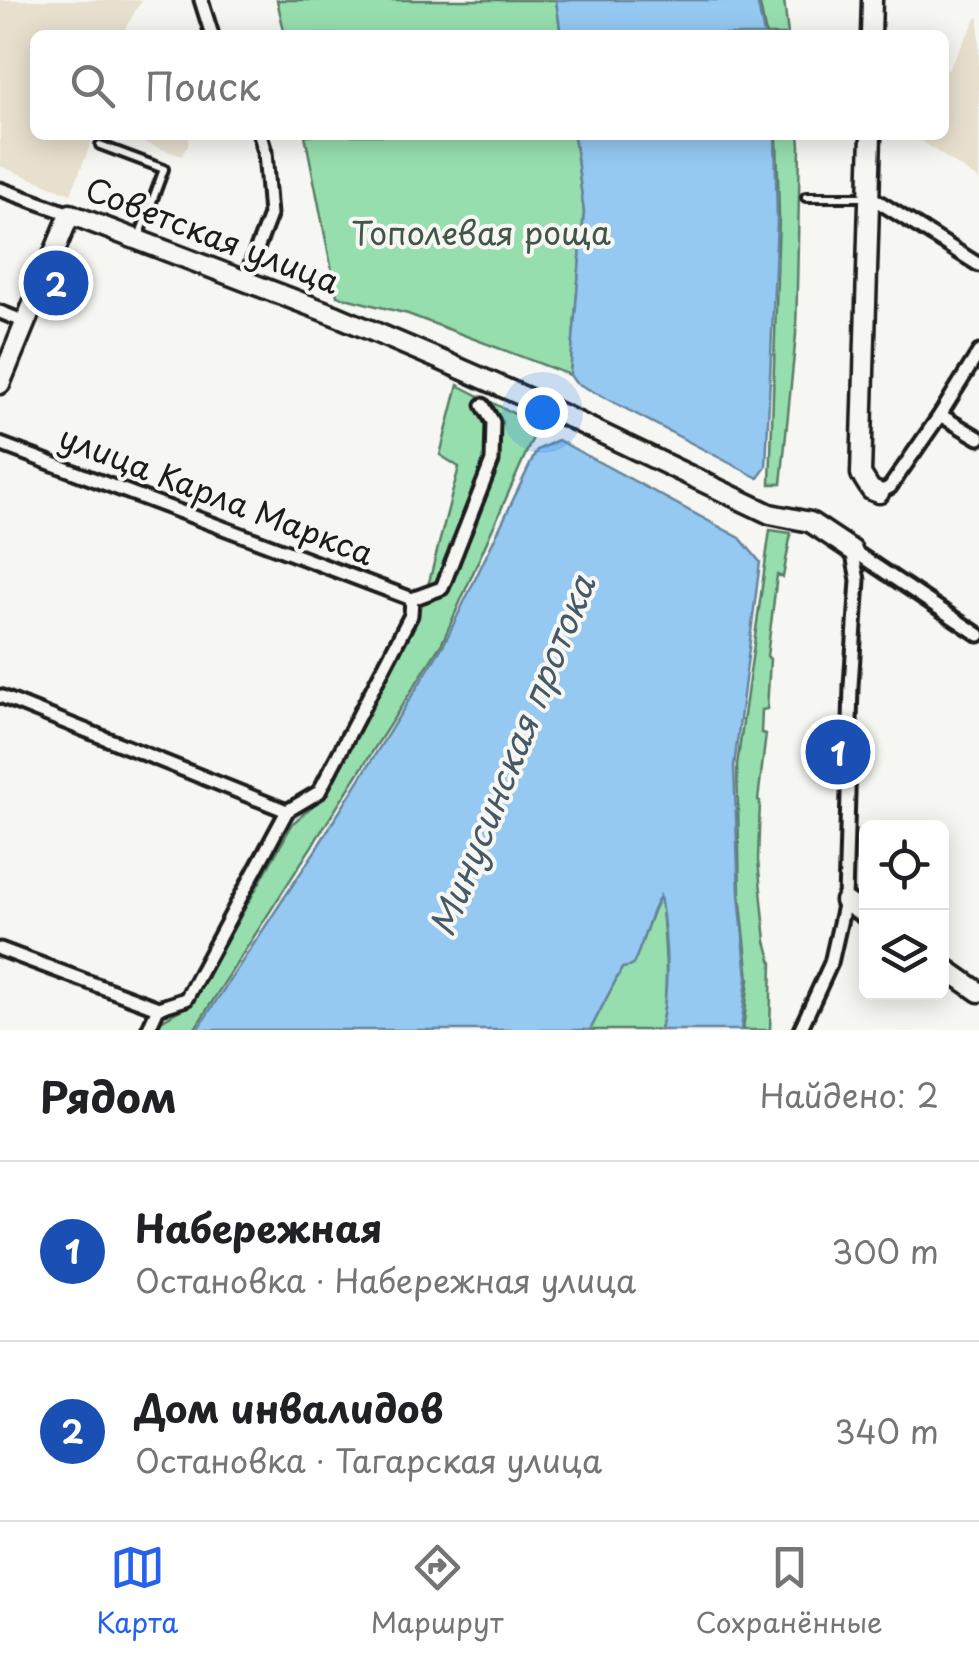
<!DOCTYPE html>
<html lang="ru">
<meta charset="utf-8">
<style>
:root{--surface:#fff;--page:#f6f6f6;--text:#202124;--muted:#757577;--line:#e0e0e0;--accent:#2563eb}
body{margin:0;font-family:"Playpen Sans",sans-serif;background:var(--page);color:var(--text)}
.controls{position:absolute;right:30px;bottom:30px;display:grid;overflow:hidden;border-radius:15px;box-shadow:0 5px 25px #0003}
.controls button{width:90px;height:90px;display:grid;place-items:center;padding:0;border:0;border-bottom:2px solid var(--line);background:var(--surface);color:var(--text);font:50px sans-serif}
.you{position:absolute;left:542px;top:412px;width:35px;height:35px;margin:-25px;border:8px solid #fff;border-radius:50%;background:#1a73e8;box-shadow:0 0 0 15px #1a73e833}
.badge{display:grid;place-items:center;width:65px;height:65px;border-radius:50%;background:var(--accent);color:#fff;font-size:32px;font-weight:700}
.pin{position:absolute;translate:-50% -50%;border:5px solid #fff;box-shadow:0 2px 10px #0006}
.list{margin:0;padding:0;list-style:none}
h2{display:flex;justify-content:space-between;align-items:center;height:130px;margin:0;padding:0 40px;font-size:42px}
h2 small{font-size:32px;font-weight:400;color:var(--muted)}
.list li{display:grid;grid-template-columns:65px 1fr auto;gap:30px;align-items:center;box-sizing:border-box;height:180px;padding:0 40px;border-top:2px solid var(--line)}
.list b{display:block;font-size:38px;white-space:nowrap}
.list p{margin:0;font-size:32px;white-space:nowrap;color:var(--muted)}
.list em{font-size:32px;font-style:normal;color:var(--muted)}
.icon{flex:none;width:55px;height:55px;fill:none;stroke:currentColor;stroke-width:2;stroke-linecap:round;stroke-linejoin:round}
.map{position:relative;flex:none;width:979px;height:1030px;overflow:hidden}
.search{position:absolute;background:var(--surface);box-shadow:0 5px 25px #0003;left:30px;right:30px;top:30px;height:110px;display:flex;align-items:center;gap:25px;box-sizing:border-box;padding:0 35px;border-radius:15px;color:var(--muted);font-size:38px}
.sheet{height:490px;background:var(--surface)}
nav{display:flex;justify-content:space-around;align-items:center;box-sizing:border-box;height:140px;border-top:2px solid var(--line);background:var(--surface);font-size:28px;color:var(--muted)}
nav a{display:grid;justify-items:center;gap:5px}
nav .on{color:var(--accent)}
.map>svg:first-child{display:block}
</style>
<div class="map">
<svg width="979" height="1030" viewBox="0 0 979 1030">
<rect width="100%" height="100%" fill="#f6f6f2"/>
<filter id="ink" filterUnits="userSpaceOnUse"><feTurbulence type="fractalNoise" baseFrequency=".01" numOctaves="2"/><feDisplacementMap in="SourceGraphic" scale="20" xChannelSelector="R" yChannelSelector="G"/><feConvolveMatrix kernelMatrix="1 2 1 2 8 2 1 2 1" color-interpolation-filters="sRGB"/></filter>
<g filter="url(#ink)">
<g fill="#e8e0cf">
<polygon points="0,0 142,0 121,35 35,35 35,135 94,135 71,194 0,166"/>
<polygon points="977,17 979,19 979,180 913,135 944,135 944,69 948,70"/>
<polygon points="123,135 189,135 188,147 185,149 182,156"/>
</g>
<g fill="#96deae" stroke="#597d65" stroke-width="2.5">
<polygon points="277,0 556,0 561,35 285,35"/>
<polygon points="759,0 784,0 788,35 766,35"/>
<polygon points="305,135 574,135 584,212 570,375 408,314 337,296"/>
<polygon points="777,135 799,135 800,145 796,335 781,484 770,484 779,217"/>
<polygon points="458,385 538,426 442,643 194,1030 151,1030 154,1025 192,1003 293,823 317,802 412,631 429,582 459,467 440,455"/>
<polygon points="770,530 791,533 783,577 777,575 767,656 770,659 767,709 762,710 761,733 766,734 758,800 760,801 758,860 766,941 772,963 770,1030 743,1030 749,979 740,894 737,765"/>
<path d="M 661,894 C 664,939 671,986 660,1030 L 590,1030 L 622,968 L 632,966 C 644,943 648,917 661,894 Z"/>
</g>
<g fill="#95c9f2" stroke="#65849c" stroke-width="2.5">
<polygon points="556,0 757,0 764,35 561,35"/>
<polygon points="574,135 775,135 777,221 766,467 758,478 575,382 570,375 584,212"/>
<path d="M 558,440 L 740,538 L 760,562 L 734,766 L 739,894 L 747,978 L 741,1030 L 660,1030 C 670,988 667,938 660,896 C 647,918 644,944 632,966 L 622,968 L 590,1030 L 197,1030 L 315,851 L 444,644 L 537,450 Z"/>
</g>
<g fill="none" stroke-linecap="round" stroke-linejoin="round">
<defs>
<g id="lane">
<polyline points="100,145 164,169 139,237"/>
<polyline points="806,197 865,197"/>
</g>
<g id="street">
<polyline points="201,0 212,35"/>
<polyline points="0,189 70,214"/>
<polyline points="871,197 979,265"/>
<polyline points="245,280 270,215 265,152 260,135"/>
<polyline points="0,312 25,322"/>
<polyline points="940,415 979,438"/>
<polyline points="0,444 412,599"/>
<polyline points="879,493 890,487 940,415 979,352"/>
<polyline points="852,550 979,635"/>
<polyline points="0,696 287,811"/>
<polyline points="0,949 158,1008"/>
<polyline points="148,1030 158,1008 186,999 287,811 319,792 411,615 412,599 442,588 492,461 493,422 483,405"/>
<polyline points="800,1030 831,963 845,901 851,686 858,580 852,550"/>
</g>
<g id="secondary">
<polyline points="871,35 872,0"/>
<polyline points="871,135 861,474 871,490 879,493"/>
<polyline points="0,384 70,214 337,316 443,361 534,401 770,514 810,522 852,550"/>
<polyline points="845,901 866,915"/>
<polyline points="942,966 979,992"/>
</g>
</defs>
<use href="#lane" stroke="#1c1c1c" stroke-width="14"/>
<use href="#street" stroke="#1c1c1c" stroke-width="19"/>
<use href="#secondary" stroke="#1c1c1c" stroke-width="25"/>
<use href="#lane" stroke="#f6f6f2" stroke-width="6"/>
<use href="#street" stroke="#f6f6f2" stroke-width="11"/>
<use href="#secondary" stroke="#f6f6f2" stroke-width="18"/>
</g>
</g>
<g text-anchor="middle" stroke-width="8" stroke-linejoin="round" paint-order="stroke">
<g font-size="32" fill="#415648" stroke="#f6f6f2">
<text x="481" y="245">Тополевая роща</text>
</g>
<g font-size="32" fill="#1c1c1c" stroke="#f6f6f2">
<text transform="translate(212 236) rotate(21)" y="11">Советская улица</text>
<text transform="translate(216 496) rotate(21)" y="11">улица Карла Маркса</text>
</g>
<g font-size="35" font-style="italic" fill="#465967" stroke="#f6f6f2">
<text transform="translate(513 756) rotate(-68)" y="12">Минусинская протока</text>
</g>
</g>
</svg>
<div class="controls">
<button><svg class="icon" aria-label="locate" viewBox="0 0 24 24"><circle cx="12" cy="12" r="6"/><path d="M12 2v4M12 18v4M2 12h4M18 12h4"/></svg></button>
<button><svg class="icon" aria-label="layers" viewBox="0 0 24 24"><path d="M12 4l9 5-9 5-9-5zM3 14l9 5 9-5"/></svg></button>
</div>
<div class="you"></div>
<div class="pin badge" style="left:838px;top:752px;background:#1a4fb4">1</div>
<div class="pin badge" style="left:56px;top:283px;background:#1a4fb4">2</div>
<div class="search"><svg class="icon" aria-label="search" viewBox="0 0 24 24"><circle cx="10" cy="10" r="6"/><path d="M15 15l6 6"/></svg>Поиск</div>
</div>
<section class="sheet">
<h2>Рядом<small>Найдено: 2</small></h2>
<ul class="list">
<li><span class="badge" style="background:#1a4fb4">1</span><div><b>Набережная</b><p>Остановка · Набережная улица</p></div><em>300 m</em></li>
<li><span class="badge" style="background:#1a4fb4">2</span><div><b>Дом инвалидов</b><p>Остановка · Тагарская улица</p></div><em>340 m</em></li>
</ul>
</section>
<nav>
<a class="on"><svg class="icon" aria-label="map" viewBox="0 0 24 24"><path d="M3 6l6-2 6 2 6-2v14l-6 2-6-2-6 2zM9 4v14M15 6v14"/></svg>Карта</a>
<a><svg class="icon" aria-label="directions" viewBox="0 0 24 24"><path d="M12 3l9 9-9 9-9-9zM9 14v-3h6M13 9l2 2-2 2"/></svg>Маршрут</a>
<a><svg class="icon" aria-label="saved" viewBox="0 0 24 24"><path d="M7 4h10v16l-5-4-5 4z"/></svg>Сохранённые</a>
</nav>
